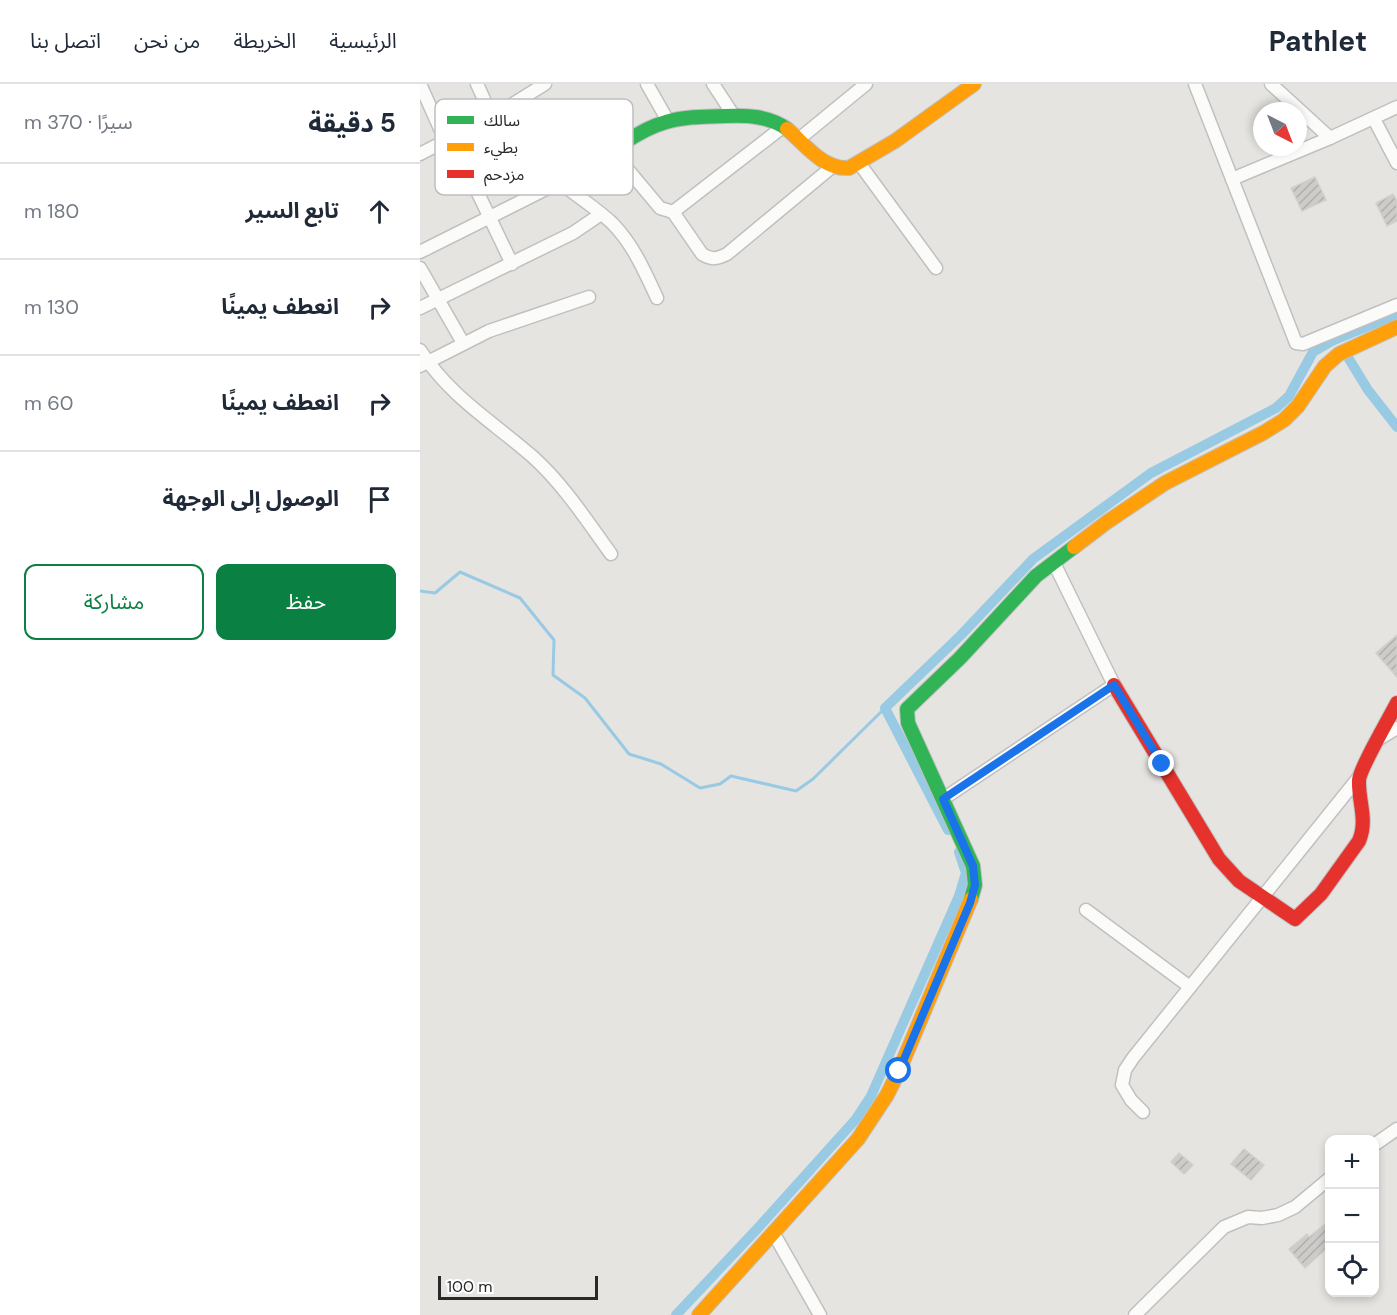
<!DOCTYPE html>
<html lang="ar">
<meta charset="utf-8">
<style>
:root{--surface:#fff;--page:#f2f2f3;--text:#1f2937;--muted:#747a83;--line:#e0e1e3;--accent:#0b8043}
body{margin:0;font-family:"DM Sans","Noto Sans Arabic",sans-serif;background:var(--page);color:var(--text);direction:rtl}
.controls{position:absolute;right:18px;bottom:18px;display:grid;overflow:hidden;border-radius:12px;box-shadow:0 3px 9px #0003}
.controls button{width:54px;height:54px;display:grid;place-items:center;padding:0;border:0;border-bottom:2px solid var(--line);background:var(--surface);color:var(--text);font:30px sans-serif}
.compass{position:absolute;left:833px;top:18px;width:54px;height:54px;border-radius:50%;background:var(--surface);box-shadow:0 3px 9px #0003;rotate:138deg}
.scale{position:absolute;left:18px;bottom:15px;width:160px;box-sizing:border-box;padding-left:6px;border:3px solid #292929;border-top:0;font-size:16px;line-height:21px;white-space:nowrap;color:#292929;-webkit-text-stroke:4px #fff;paint-order:stroke}
.stop{position:absolute;width:18px;height:18px;margin:-14px;border:4px solid #1a73e8;border-radius:50%;background:#fff}
.stop.end{background:#1a73e8;border-color:#fff;box-shadow:0 2px 6px #0008}
.list{margin:0;padding:0;list-style:none}
h2{display:flex;justify-content:space-between;align-items:center;height:78px;margin:0;padding:0 24px;font-size:26px}
h2 small{font-size:20px;font-weight:400;color:var(--muted)}
.list li{display:grid;grid-template-columns:39px 1fr auto;gap:18px;align-items:center;box-sizing:border-box;height:96px;padding:0 24px;border-top:2px solid var(--line)}
.list b{display:block;font-size:22px;white-space:nowrap}
.list em{font-size:20px;font-style:normal;color:var(--muted)}
.actions{display:flex;gap:12px;padding:18px 24px}
.actions a{flex:1;padding:14px 0;border:2px solid var(--accent);border-radius:12px;text-align:center;font-size:21px;color:var(--accent)}
.actions .main{background:var(--accent);color:#fff}
.icon{flex:none;width:33px;height:33px;fill:none;stroke:currentColor;stroke-width:2;stroke-linecap:round;stroke-linejoin:round}
.map{position:relative;flex:none;width:977px;height:1231px;overflow:hidden;direction:ltr}
header{display:flex;align-items:center;gap:36px;box-sizing:border-box;height:84px;padding:0 30px;background:var(--surface);border-bottom:2px solid var(--line)}
header strong{font-size:28px}
nav{display:flex;gap:33px;margin-inline-start:auto;font-size:21px}
main{display:flex}
aside{flex:1;background:var(--surface)}
.map>svg:first-child{display:block}
</style>
<header>
<strong>Pathlet</strong>
<nav><a>الرئيسية</a><a>الخريطة</a><a>من نحن</a><a>اتصل بنا</a></nav>
</header>
<main>
<div class="map">
<svg width="977" height="1231" viewBox="0 0 977 1231">
<defs>
<pattern id="building-hatch" width="6" height="6" patternUnits="userSpaceOnUse" patternTransform="scale(1.5)"><rect width="6" height="6" fill="#ceccc9"/><path d="M-1 1l2-2M0 6l6-6M5 7l2-2" fill="none" stroke="#b1afad"/></pattern>
</defs>
<rect width="100%" height="100%" fill="#e6e4e0"/>
<g fill="none" stroke-linecap="round" stroke-linejoin="round">
<polyline stroke="#98cae3" stroke-width="3" points="0,507 15,509 40,488 100,514 134,556 133,591 165,614 209,670 241,680 280,704 300,700 311,692 376,707 393,695 465,624"/>
<g stroke="#98cae3" stroke-width="10">
<polyline points="929,275 948,306 977,343"/>
<polyline points="528,746 465,624 541,551 613,475 731,389 856,324 869,312 893,268 912,257 977,230"/>
<polyline points="256,1231 338,1144 436,1035 451,1012 539,812 546,789 539,768"/>
</g>
</g>
<g fill="url(#building-hatch)" stroke="#d1d0cc" stroke-width="1.5">
<polygon points="895,93 906,116 882,127 871,104"/>
<polygon points="973,110 977,117 977,137 967,142 956,119"/>
<polygon points="977,551 977,593 956,569"/>
<polygon points="824,1065 844,1081 831,1096 811,1080"/>
<polygon points="759,1069 773,1081 764,1090 751,1078"/>
<polygon points="909,1137 909,1162 885,1184 869,1165 887,1150 889,1153"/>
</g>
<g fill="none" stroke-linecap="round" stroke-linejoin="round">
<defs>
<g id="street">
<polyline points="0,0 26,58"/>
<polyline points="57,0 72,33"/>
<polyline points="227,0 248,37"/>
<polyline points="293,0 314,32"/>
<polyline points="775,0 876,259 883,260 977,221"/>
<polyline points="851,0 910,54 977,23"/>
<path d="M 89,23 C 102,45 113,71 131,90 C 149,108 173,121 192,139 C 213,160 225,188 237,214"/>
<polyline points="954,35 977,79"/>
<polyline points="32,55 92,180"/>
<polyline points="379,55 446,0"/>
<polyline points="194,69 240,124 253,128 364,42"/>
<polyline points="0,70 72,33 125,0"/>
<polyline points="439,79 516,184"/>
<polyline points="812,95 910,54"/>
<path d="M 253,128 L 282,170 C 291,176 297,175 307,170 L 412,83"/>
<polyline points="0,168 140,98"/>
<polyline points="0,184 43,259"/>
<polyline points="0,224 153,149 181,130"/>
<path d="M 0,266 C 31,314 72,337 113,373 C 144,401 167,437 191,470"/>
<polyline points="0,282 69,247 169,213"/>
<polyline points="959,655 977,644"/>
<polyline points="523,715 694,601 634,479"/>
<polyline points="666,826 770,903"/>
<polyline points="723,1028 711,1016 702,1001 705,986 713,974 939,693"/>
<polyline points="954,1061 977,1045"/>
<polyline points="354,1150 400,1231"/>
<polyline points="715,1231 804,1143 828,1133 842,1134 858,1131 875,1123 910,1094"/>
</g>
<g id="fast">
<path d="M 147,104 C 177,81 208,49 246,38 C 265,32 285,33 305,32 C 327,31 349,32 367,45"/>
<polyline points="551,815 555,801 553,782 488,639 487,625 540,574 616,492 654,463"/>
</g>
<g id="slow">
<path d="M 367,45 C 385,60 403,86 429,84 L 475,57 L 554,0"/>
<polyline points="654,463 687,438 745,399 843,349 864,336 878,322 905,282 919,270 977,243"/>
<polyline points="279,1231 438,1055 467,1011 479,987 551,815"/>
</g>
<path id="jam" d="M 694,601 L 799,775 L 819,797 L 875,835 L 901,810 L 939,757 C 948,736 938,717 939,696 C 940,684 970,633 977,619"/>
</defs>
<use href="#street" stroke="#c1c0c1" stroke-width="15"/>
<use href="#fast" stroke="#c1c0c1" stroke-width="16"/>
<use href="#slow" stroke="#c1c0c1" stroke-width="16"/>
<use href="#jam" stroke="#c1c0c1" stroke-width="16"/>
<use href="#street" stroke="#fbfbfa" stroke-width="12"/>
<use href="#fast" stroke="#30b455" stroke-width="14"/>
<use href="#slow" stroke="#ff9f0a" stroke-width="14"/>
<use href="#jam" stroke="#e5322d" stroke-width="14"/>
</g>
<g fill="none" stroke-linecap="round" stroke-linejoin="round">
<polyline stroke="#1a73e8" stroke-width="8" points="479,987 550,819 555,801 553,782 523,715 694,601 742,680"/>
</g>
<rect x="15" y="15" width="198" height="96" rx="9" fill="#fff" stroke="#bfbfbf" stroke-width="1.5"/>
<rect x="27" y="32" width="27" height="8" fill="#30b455"/>
<rect x="27" y="59" width="27" height="8" fill="#ff9f0a"/>
<rect x="27" y="86" width="27" height="8" fill="#e5322d"/>
<g font-size="16" fill="#292929">
<text x="64" y="42">سالك</text>
<text x="64" y="69">بطيء</text>
<text x="64" y="96">مزدحم</text>
</g>
</svg>
<div class="controls">
<button>+</button>
<button>−</button>
<button><svg class="icon" aria-label="locate" viewBox="0 0 24 24"><circle cx="12" cy="12" r="6"/><path d="M12 2v4M12 18v4M2 12h4M18 12h4"/></svg></button>
</div>
<svg class="compass" viewBox="-18 -18 36 36"><path d="M0-13l5 13h-10z" fill="#e53935"/><path d="M0 13l5-13h-10z" fill="#747a83"/></svg>
<div class="scale">100 m</div>
<div class="stop" style="left:479px;top:987px"></div>
<div class="stop end" style="left:742px;top:680px"></div>
</div>
<aside>
<h2>5 دقيقة<small>سيرًا · 370 m</small></h2>
<ul class="list">
<li><svg class="icon" aria-label="ahead" viewBox="0 0 24 24"><path d="M12 20V5M6 11l6-6 6 6"/></svg><div><b>تابع السير</b></div><em>180 m</em></li>
<li><svg class="icon" aria-label="right" viewBox="0 0 24 24"><path d="M7 20v-9h11M14 6l5 5-5 5"/></svg><div><b>انعطف يمينًا</b></div><em>130 m</em></li>
<li><svg class="icon" aria-label="right" viewBox="0 0 24 24"><path d="M7 20v-9h11M14 6l5 5-5 5"/></svg><div><b>انعطف يمينًا</b></div><em>60 m</em></li>
<li><svg class="icon" aria-label="arrive" viewBox="0 0 24 24"><path d="M6 21V4h12l-3 4 3 4H6"/></svg><div><b>الوصول إلى الوجهة</b></div></li>
</ul>
<div class="actions"><a class="main">حفظ</a><a>مشاركة</a></div>
</aside>
</main>
